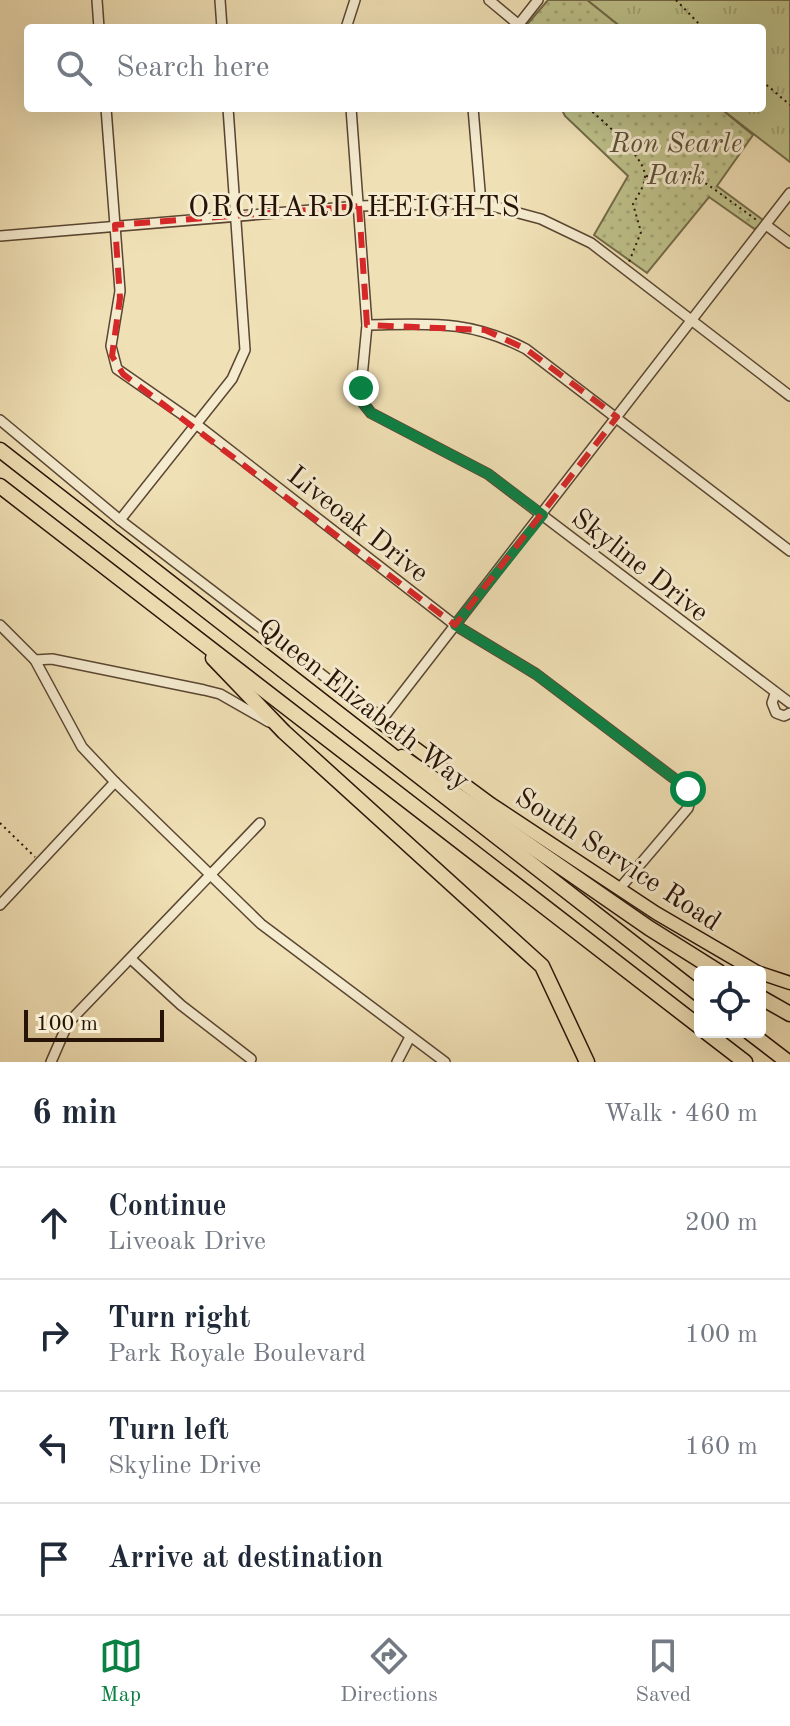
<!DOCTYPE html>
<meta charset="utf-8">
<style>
:root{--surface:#fff;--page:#f6f6f7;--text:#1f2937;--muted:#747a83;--line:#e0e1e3;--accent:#0b8043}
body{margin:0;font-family:"Old Standard TT",serif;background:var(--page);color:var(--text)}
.controls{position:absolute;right:24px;bottom:24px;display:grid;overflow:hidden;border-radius:8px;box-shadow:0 8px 32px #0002}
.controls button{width:72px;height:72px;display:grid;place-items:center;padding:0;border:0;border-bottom:2px solid var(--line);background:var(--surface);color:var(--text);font:40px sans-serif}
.scale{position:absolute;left:24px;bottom:20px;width:140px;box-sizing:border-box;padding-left:8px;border:4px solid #281307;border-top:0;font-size:22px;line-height:28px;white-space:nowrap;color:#281307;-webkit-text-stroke:6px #f5ebcf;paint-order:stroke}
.stop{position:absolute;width:24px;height:24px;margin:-18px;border:6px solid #0b8043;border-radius:50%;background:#fff}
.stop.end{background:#0b8043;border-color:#fff;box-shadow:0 2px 8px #0008}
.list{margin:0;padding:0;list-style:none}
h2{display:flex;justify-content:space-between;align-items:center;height:104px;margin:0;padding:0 32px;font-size:34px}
h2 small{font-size:26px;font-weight:400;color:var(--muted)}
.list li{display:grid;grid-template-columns:52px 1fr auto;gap:24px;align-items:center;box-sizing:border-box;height:112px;padding:0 32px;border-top:2px solid var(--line)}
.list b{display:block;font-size:30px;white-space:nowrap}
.list p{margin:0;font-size:26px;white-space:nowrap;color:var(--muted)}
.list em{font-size:26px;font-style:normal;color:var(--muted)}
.icon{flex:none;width:44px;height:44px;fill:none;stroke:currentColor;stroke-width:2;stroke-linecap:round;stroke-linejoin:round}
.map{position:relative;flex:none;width:790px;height:1062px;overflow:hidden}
.search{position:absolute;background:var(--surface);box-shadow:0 8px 32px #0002;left:24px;right:24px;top:24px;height:88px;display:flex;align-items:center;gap:20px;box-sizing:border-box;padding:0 28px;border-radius:8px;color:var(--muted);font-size:30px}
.sheet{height:552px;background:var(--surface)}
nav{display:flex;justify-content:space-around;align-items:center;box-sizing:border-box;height:112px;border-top:2px solid var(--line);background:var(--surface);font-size:22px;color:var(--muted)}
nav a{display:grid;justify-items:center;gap:4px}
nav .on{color:var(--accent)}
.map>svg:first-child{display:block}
</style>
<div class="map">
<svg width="790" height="1062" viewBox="0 0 790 1062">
<defs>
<pattern id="grass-tufts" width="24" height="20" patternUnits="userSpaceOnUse" patternTransform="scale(2)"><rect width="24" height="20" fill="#bec18a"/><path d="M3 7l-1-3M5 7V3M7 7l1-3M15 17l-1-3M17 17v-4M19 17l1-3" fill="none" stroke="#a3a576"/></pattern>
<pattern id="park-dots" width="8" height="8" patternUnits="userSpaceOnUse" patternTransform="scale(2)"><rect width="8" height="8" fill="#bec18a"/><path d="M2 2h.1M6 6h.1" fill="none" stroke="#a3a576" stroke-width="1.8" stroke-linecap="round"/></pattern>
</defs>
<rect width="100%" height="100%" fill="#f0e0b5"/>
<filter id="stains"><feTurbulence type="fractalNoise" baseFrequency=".0025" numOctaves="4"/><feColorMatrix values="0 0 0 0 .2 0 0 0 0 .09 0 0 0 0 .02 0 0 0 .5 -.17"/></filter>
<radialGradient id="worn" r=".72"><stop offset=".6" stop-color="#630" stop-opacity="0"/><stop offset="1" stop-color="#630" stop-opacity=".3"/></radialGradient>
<polygon fill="url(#grass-tufts)" stroke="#736a48" stroke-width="2" points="587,0 790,0 790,162 720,108 762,108 762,28 622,28"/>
<g fill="url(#park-dots)" stroke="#736a48" stroke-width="2">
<polygon points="548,0 587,0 622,28 524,28"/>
<polygon points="561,108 720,108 753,135 717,186 763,220 756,230 709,197 647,273 594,235 628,176 565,116"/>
</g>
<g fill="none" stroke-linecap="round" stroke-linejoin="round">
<defs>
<g id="minor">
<polyline points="97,0 99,28"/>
<polyline points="220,0 222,28"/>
<polyline points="489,0 519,25"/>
<polyline points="346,28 355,0"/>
<polyline points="516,28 538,0"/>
<polyline points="106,108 120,291 111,346 117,369 196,424 455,625 536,674 688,789 691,798 688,808 620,888"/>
<polyline points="351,108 367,325 361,388 363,403 371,413 488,474 790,703"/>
<polyline points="473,108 481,203"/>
<polyline points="766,225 790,243"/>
<polyline points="0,236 359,206 481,203 541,219 591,243 790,396"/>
<path d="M 367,325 C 430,324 468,319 526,349 L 790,551"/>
<polyline points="0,420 120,520 333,683"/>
<polyline points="120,520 232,379 245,350 228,108"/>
<polyline points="0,625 35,660 82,747 115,782 261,924 445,1062"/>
<polyline points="35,660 52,659 204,690 220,694 269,722"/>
<polyline points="775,694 772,703 776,713 784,716 790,713"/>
<polyline points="380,722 790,193"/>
<polyline points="0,905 115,782"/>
<polyline points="131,959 181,1005 251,1059"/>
<polyline points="51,1062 68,1023 260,823"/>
<polyline points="397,1062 410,1037"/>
</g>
<g id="major">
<polyline points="380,722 491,804 656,913 757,972"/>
<polyline points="760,973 790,983"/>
</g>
<g id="highway">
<polyline points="0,450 700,995"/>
<polyline points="0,486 700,1027"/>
<polyline points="213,658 284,732 542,966 587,1062"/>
<polyline points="402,757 649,928 719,972"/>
<polyline points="760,997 790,1014"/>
<polyline points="706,1032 745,1062"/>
<polyline points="749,1032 788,1062"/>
</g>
</defs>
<use href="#minor" stroke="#5a4632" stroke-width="12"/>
<use href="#major" stroke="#281307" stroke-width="15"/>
<use href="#highway" stroke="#281307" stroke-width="17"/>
<g stroke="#281307" stroke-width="2" stroke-dasharray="2 4" stroke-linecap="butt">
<polyline points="676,0 703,28"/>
<polyline points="762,81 790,105"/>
<path d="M 588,108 C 603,121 643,155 645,175 C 645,186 638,195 633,204 L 641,232 L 629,262"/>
<polyline points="646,176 689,179 707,184 758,221"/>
<polyline points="341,683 379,709"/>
<polyline points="0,823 35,857"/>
</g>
<use href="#minor" stroke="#f5ebcf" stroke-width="9"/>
<use href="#major" stroke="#f0e0b5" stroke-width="12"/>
<use href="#highway" stroke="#f0e0b5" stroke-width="14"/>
</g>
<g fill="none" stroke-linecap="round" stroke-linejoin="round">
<polyline stroke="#0b8043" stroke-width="10" points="361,388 363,403 371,413 488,474 543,515 455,625 536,674 688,789"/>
</g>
<path fill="none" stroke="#d62828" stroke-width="6" stroke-dasharray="16 10" stroke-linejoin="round" d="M 359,206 L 367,325 L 485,330 L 526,349 L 617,417 L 455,625 L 123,374 L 112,356 L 120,298 L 115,225 Z"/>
<g text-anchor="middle" stroke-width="6" stroke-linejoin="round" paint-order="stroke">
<g font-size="28" font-style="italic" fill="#5c5035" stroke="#f5ebcf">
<text x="676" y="152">Ron Searle<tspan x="676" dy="32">Park</tspan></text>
</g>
<g font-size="28" fill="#281307" stroke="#f5ebcf">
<text transform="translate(359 523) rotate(38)" y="10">Liveoak Drive</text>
<text transform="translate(641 564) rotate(38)" y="10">Skyline Drive</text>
<text transform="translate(365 703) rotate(38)" y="10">Queen Elizabeth Way</text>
<text transform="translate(619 858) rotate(33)" y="10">South Service Road</text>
</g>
<g font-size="30" letter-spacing="2" fill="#281307" stroke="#f5ebcf">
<text x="355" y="216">ORCHARD HEIGHTS</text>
</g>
</g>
<rect width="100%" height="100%" filter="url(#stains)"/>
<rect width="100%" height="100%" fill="url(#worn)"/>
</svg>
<div class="controls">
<button><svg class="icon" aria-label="locate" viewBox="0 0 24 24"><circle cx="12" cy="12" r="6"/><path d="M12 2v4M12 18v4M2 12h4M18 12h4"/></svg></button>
</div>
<div class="scale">100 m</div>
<div class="stop" style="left:688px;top:789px"></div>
<div class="stop end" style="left:361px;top:388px"></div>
<div class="search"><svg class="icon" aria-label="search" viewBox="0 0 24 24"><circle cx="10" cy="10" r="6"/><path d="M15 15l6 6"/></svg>Search here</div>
</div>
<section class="sheet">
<h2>6 min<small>Walk · 460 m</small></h2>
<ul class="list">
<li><svg class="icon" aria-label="ahead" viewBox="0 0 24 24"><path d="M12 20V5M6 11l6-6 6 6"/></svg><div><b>Continue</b><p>Liveoak Drive</p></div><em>200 m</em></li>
<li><svg class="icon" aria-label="right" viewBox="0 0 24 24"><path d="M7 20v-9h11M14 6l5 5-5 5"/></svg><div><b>Turn right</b><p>Park Royale Boulevard</p></div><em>100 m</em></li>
<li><svg class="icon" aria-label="left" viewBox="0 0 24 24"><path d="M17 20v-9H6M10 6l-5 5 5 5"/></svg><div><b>Turn left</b><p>Skyline Drive</p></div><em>160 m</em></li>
<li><svg class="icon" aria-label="arrive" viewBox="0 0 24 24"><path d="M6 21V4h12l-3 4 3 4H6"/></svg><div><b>Arrive at destination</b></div></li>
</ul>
</section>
<nav>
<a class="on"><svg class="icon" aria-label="map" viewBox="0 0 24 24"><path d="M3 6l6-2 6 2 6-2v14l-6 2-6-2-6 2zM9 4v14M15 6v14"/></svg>Map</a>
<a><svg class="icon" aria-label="directions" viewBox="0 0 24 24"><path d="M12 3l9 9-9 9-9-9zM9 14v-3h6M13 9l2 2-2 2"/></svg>Directions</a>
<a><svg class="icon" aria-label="saved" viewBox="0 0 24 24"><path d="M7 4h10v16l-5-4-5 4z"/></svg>Saved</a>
</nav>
